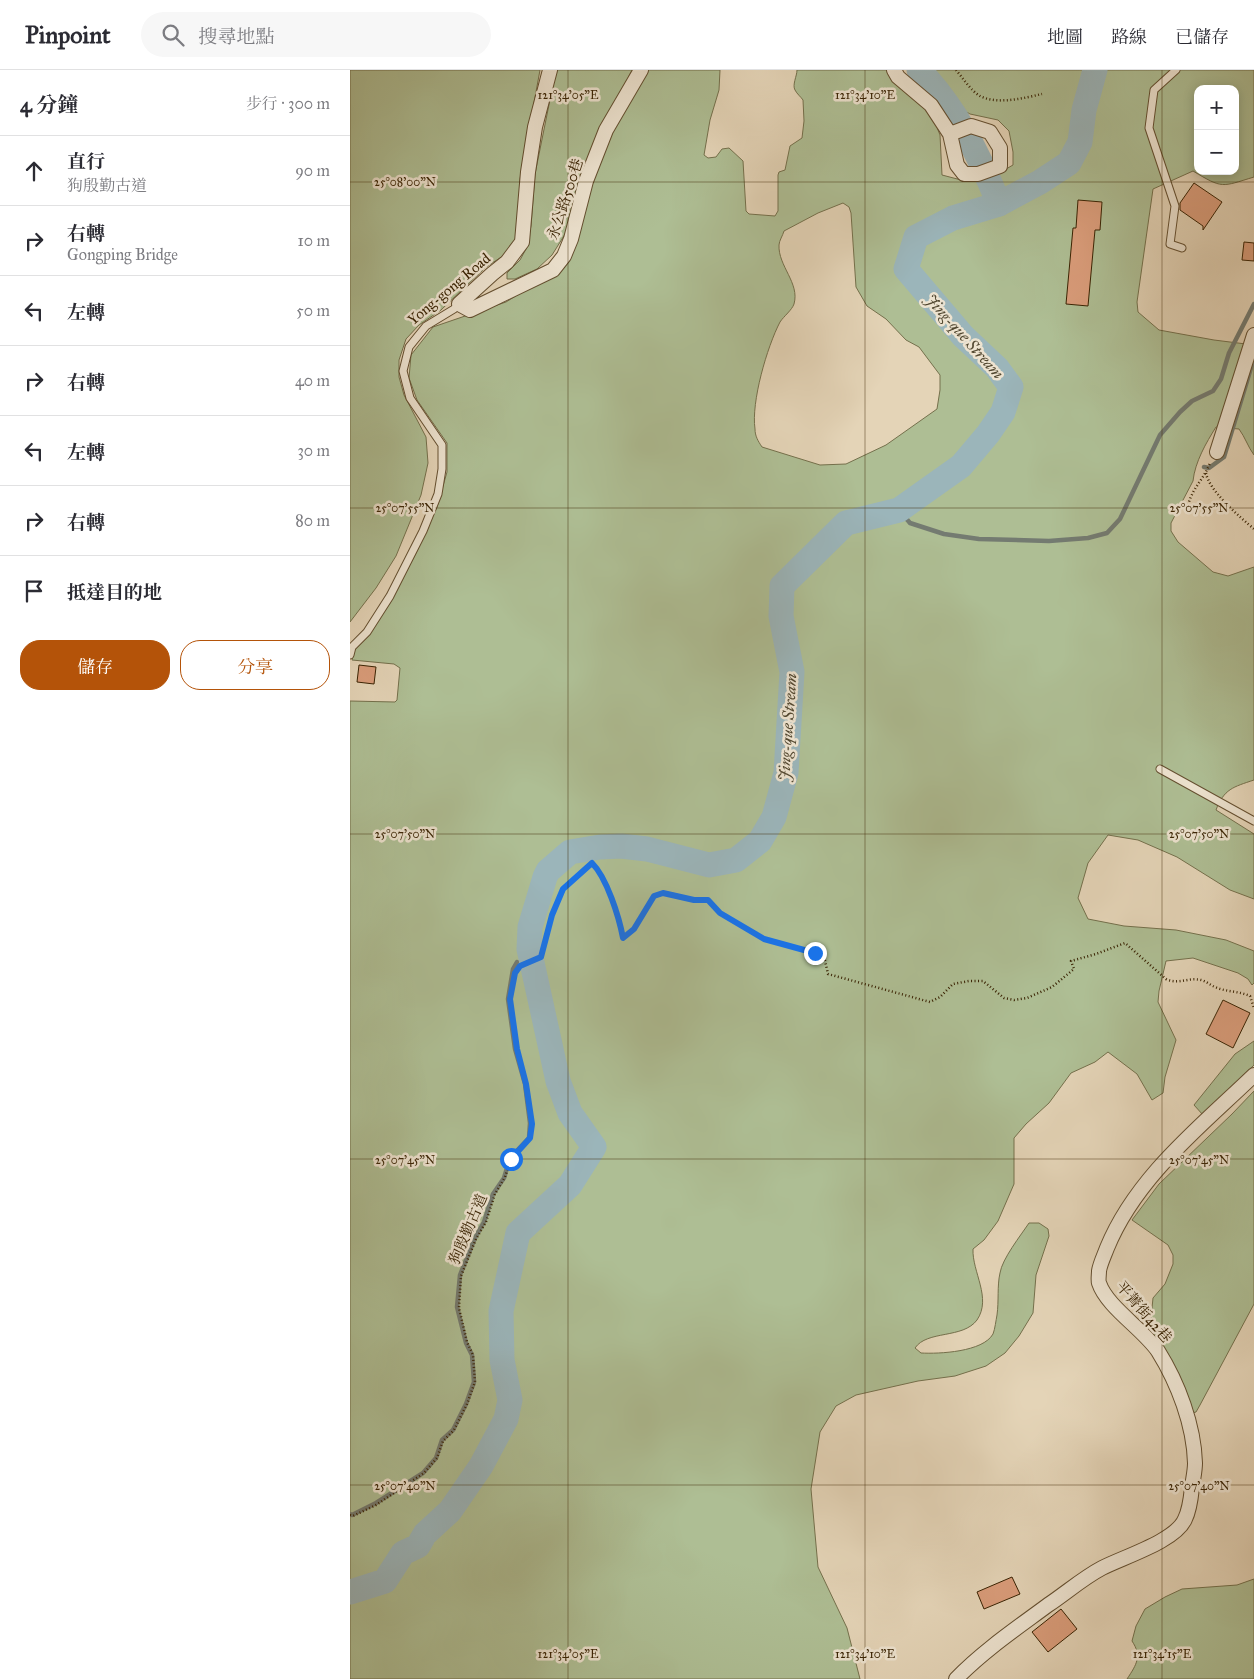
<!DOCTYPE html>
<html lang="zh-TW">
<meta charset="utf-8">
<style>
:root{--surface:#fff;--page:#f7f7f7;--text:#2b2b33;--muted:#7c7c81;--line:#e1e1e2;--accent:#b45309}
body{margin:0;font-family:"IM FELL Great Primer","Noto Serif TC",serif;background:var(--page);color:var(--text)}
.controls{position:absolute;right:15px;top:15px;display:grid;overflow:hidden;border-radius:10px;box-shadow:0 2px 12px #0003}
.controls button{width:45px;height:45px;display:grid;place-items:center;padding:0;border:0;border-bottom:1px solid var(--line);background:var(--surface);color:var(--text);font:25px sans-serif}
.stop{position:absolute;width:15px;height:15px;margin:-11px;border:4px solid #1a73e8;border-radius:50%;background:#fff}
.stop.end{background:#1a73e8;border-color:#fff;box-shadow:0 1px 5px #0008}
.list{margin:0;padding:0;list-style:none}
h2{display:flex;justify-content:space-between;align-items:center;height:65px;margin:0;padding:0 20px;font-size:21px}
h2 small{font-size:16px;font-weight:400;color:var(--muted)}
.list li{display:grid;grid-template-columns:32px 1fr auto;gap:15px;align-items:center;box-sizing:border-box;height:70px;padding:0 20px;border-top:1px solid var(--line)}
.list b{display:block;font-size:19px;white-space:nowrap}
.list p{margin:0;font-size:16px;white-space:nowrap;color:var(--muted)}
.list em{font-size:16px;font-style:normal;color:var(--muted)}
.actions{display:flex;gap:10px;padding:15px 20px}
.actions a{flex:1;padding:11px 0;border:1px solid var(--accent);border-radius:20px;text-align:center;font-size:18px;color:var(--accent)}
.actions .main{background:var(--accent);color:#fff}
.icon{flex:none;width:28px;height:28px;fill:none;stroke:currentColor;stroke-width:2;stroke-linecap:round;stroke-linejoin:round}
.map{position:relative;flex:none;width:904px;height:1609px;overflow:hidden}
header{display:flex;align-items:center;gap:30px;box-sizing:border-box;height:70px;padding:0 25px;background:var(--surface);border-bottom:1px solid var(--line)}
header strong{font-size:24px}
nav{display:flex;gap:28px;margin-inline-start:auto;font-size:18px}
.search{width:350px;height:45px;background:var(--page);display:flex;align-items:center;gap:12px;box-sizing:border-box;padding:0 18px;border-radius:28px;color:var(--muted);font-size:19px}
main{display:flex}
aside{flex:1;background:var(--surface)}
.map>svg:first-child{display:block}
</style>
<header>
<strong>Pinpoint</strong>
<div class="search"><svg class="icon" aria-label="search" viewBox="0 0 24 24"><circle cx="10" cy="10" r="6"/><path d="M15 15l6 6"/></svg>搜尋地點</div>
<nav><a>地圖</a><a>路線</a><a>已儲存</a></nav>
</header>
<main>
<aside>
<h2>4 分鐘<small>步行 · 300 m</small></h2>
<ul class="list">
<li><svg class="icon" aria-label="ahead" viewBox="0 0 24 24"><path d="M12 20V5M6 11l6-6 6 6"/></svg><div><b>直行</b><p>狗殷勤古道</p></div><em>90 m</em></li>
<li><svg class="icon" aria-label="right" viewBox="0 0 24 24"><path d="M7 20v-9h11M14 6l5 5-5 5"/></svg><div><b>右轉</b><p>Gongping Bridge</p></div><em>10 m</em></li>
<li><svg class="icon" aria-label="left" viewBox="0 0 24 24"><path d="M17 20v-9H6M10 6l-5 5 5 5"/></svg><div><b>左轉</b></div><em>50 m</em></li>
<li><svg class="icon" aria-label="right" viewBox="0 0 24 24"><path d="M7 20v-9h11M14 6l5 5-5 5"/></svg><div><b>右轉</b></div><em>40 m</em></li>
<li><svg class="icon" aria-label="left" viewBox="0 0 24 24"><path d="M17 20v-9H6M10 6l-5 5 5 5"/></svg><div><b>左轉</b></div><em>30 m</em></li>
<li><svg class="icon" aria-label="right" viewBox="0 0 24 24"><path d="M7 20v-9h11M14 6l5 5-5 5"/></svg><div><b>右轉</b></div><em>80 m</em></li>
<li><svg class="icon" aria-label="arrive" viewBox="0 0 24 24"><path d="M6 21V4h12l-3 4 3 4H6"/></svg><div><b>抵達目的地</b></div></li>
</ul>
<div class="actions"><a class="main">儲存</a><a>分享</a></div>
</aside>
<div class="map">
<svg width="904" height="1609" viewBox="0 0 904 1609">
<rect width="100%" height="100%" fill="#e4d4b7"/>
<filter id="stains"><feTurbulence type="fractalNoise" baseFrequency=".004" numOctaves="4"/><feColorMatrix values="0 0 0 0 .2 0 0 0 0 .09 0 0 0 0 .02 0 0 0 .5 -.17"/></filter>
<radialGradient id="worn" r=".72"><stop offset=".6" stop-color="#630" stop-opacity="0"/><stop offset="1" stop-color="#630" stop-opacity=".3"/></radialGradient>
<g fill="#aebe94" stroke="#74704c" fill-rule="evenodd">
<polygon points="0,0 190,0 170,109 168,163 161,178 153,186 136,197 91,240 69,255 56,269 49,290 49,307 54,325 76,367 78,393 71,425 46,486 26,518 0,552"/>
<polygon points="206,0 282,0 258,49 217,161 202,185 187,199 165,209 157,209 157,203 170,190 176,179 181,156 185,104"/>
<path d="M 295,0 L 370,0 L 369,20 L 360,50 L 354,85 L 358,88 L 366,87 L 372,79 L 379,78 L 393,91 L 396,141 L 399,144 L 425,146 L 428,141 L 428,105 L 429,102 L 435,100 L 440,76 L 452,68 L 454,51 L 453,30 C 451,27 447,24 445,20 C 442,15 447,6 447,0 L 540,0 L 581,42 L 590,65 L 592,105 L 615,111 L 649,103 L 663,95 L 663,82 L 659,61 L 648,50 L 620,44 L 601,33 L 568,0 L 904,0 L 904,107 C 871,117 873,119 843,101 L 803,119 L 787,232 L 788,242 L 809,260 L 864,270 L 904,275 L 904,385 C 898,377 895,367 889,359 L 866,357 C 856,373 845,392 843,411 L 821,453 L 821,461 L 828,472 L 863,502 L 878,506 L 904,497 L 904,710 C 883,717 874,719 866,740 L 904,764 L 904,829 L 880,820 L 827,787 L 788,770 L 758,765 L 738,793 L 728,828 L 738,849 L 774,856 L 826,860 L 876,870 L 904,881 L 904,913 L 902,915 L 898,909 L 888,903 L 843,888 L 816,891 L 809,921 L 808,932 L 826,970 L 815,1007 L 813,1023 L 802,1030 L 787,1004 L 758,982 L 745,992 L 721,1003 L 699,1033 L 676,1054 L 664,1068 L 664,1114 L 648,1151 L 634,1170 L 623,1179 C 622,1202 642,1228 627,1250 C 613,1269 577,1260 565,1278 L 571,1283 C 589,1284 633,1282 643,1264 C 645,1259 646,1250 647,1245 C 649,1231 647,1216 650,1203 C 652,1189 671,1165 679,1153 L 689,1153 L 698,1159 L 699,1166 L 686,1205 L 683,1243 L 669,1266 L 655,1283 L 636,1296 L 605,1306 L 568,1311 L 506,1325 L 486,1336 L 470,1362 L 461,1419 L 468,1497 L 497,1558 L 510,1609 L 0,1609 L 0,631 L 45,632 L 47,630 L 50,598 L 44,594 L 2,590 L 5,578 L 21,561 L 40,533 L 66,483 L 87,437 L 97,402 L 97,373 L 67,330 L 59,308 L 61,285 L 83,257 L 156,232 L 203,203 L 258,67 ZM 848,19 L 885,19 L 885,101 L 848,101 ZM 493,133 L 499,137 L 501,143 L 506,217 L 517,236 L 536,249 L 556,270 L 569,277 L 590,305 L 590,320 L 587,339 L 536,375 L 496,394 L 470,395 L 412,377 C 408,371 405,366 405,359 C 401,332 417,277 430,252 C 434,246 442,240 444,234 C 450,213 428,196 429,175 C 429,171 433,165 434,161 L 468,143 Z"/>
<polygon points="904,971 904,995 853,1045 844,1035 885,984"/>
<polygon points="904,1021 904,1234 850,1335 846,1342 842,1343 824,1304 800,1258 803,1228 815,1214 823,1194 823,1185 818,1175 782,1150 809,1114 882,1044"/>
<path d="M 904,1509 L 904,1609 L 777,1609 C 787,1594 792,1586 782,1571 L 786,1556 L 795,1539 L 815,1527 L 832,1519 L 887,1515 Z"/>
</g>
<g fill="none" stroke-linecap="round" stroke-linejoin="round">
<g stroke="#747b71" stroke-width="4.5">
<polyline points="854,397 859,398 874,387 904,288"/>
<polyline points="549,440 560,453 594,464 629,469 699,471 738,468 757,463 770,449 810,365 830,342 842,331 863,321 871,309 879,283 904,234"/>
<polyline points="171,881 180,857"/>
<polyline points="0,1444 2,1445 26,1433 73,1403 86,1388 92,1370 103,1360 116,1334 124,1312 122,1285 116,1273 107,1237 110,1205 125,1168 134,1152 143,1124 154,1108 160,1088 179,1068 180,1053 175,1014 165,979 158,929 163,899 167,892"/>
</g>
<g stroke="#9bb5ba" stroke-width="25">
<path d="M 569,0 C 606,38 629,85 649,134"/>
<polyline points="0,1522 35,1511 53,1483 68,1476 75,1464 100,1441 131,1396 156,1349 160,1330 152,1290 151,1241 168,1163 220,1115 244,1077 220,1043 208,1011 179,879 180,857 195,807 198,801 220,782 250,777 271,776 297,779 359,795 386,790 410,771 424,747 436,703 442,602 431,546 432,516 496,453 549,440 611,396 638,364 653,342 661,317 647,298 613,266 556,199 566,167 603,148 649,134 690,112 719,93 730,72 734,40 745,0"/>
</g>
</g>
<g fill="#da9d7b" stroke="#392303">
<polygon points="844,113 872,132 853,160 853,156 830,140 830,133"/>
<polygon points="728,130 752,132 750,160 745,160 738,236 716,234 723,158 726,158"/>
<polygon points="894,172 904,173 904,191 892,190"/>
<polygon points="9,595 26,597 24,614 7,612"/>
<polygon points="873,930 900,943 883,978 856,964"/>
<polygon points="662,1507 670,1524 634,1539 627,1522"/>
<polygon points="711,1539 727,1559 698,1582 682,1562"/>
</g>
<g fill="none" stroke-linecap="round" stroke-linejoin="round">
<defs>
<g id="service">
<polyline points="826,0 804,20 799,58 825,136 820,174 832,178"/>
<polyline points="0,585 2,577 17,562 40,526 73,461 88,424 92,399 92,375 60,328 53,301 59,277 76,256 104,239 109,234"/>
<polyline points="810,699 904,751"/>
</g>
<g id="minor">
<polyline points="200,0 185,57 178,102 172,172 157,192 142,204 109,234 120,240 203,200 214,186 221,169 236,111 256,60 291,0"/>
<polyline points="544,0 548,7 581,35 600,64 607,95 614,104 628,104 650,96 650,78 640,62 621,56 600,64"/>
<polyline points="867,382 904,265"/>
<path d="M 606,1609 C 633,1581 667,1558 698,1535 C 716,1523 733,1508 752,1498 C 773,1487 826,1471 835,1449 C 840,1439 841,1427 842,1417 C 843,1409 845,1401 845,1393 C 844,1355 828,1313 808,1281 C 793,1259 757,1237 749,1213 C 748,1210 749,1205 749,1201 C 750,1194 754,1186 757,1178 C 786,1107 850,1057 904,1005"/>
</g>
</defs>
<use href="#service" stroke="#644f30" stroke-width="9"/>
<use href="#minor" stroke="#644f30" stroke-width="16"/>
<g stroke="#392303" stroke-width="2.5" stroke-dasharray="1 2.5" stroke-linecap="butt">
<path d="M 606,0 C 613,8 621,21 630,26 C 648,35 674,28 692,24"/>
<path d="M 856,403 C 859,421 890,447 904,459"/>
<path d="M 838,435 C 843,417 854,409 860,393"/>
<path d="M 0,1445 L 3,1446 L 26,1435 L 74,1403 L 87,1388 L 93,1371 L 104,1360 L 117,1334 L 125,1312 L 123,1285 L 117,1272 L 109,1238 L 111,1206 L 126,1169 L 136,1152 L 145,1124 L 155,1107 L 161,1089 L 180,1069 L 182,1054 L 176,1014 L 167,979 L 160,929 L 165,903 L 170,896 L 191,887 L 202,845 L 213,819 L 242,793 C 257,808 269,847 273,868 L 284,859 L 304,826 L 313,823 L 344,830 L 358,830 L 370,843 L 414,869 L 474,886 L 478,904 L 580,932 L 590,927 L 603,914 L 619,911 L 633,911 L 654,928 L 664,930 L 677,928 L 702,917 L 724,899 L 721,891 L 746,884 L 775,873 L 816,909 C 829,915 838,907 851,910 C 856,911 860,915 865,917 C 876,922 889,921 900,926 L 904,938"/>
</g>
<use href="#service" stroke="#ede3d0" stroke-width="7"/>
<use href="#minor" stroke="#ede3d0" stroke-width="14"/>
</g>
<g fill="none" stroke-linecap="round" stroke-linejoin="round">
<path stroke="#1a73e8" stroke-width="6" d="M 161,1089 L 180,1068 L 182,1054 L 176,1014 L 167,979 L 160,929 L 165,903 L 170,896 L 191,887 L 202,845 L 213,819 L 242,793 C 257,808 269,847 273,868 L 284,859 L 304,826 L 313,823 L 344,830 L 358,830 L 370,843 L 414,869 L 465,883"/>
</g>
<path fill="none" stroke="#392303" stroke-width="1" stroke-opacity="0.45" d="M 218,0 L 218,1609M 515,0 L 515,1609M 812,0 L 812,1609M 0,112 L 904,112M 0,438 L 904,438M 0,764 L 904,764M 0,1089 L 904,1089M 0,1415 L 904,1415"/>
<g text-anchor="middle" stroke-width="5" stroke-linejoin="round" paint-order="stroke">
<g font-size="15" fill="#392303" stroke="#ede3d0">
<text transform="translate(215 129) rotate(-72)" y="5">永公路500巷</text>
<text transform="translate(99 219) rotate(-40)" y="5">Yong-gong Road</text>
<text transform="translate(118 1159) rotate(-67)" y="5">狗殷勤古道</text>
<text transform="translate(794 1242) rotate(49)" y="5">平菁街42巷</text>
</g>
<g font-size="16" font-style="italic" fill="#524831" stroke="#ede3d0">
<text transform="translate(615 266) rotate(48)" y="6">Jing-que Stream</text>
<text transform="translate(437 657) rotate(-86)" y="6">Jing-que Stream</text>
</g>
</g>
<g font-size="12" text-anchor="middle" fill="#392303" stroke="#ede3d0" stroke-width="5" stroke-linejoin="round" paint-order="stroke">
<text x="218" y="29">121°34'05"E</text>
<text x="515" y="29">121°34'10"E</text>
<text x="55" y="116">25°08'00"N</text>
<text x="55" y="442">25°07'55"N</text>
<text x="849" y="442">25°07'55"N</text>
<text x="55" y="768">25°07'50"N</text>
<text x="849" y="768">25°07'50"N</text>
<text x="55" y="1094">25°07'45"N</text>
<text x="849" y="1094">25°07'45"N</text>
<text x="55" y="1420">25°07'40"N</text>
<text x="849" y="1420">25°07'40"N</text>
<text x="218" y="1588">121°34'05"E</text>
<text x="515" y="1588">121°34'10"E</text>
<text x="812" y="1588">121°34'15"E</text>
</g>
<rect width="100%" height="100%" filter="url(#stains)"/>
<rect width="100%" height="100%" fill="url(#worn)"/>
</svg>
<div class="controls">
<button>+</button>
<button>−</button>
</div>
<div class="stop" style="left:161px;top:1089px"></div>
<div class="stop end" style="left:465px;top:883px"></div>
</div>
</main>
